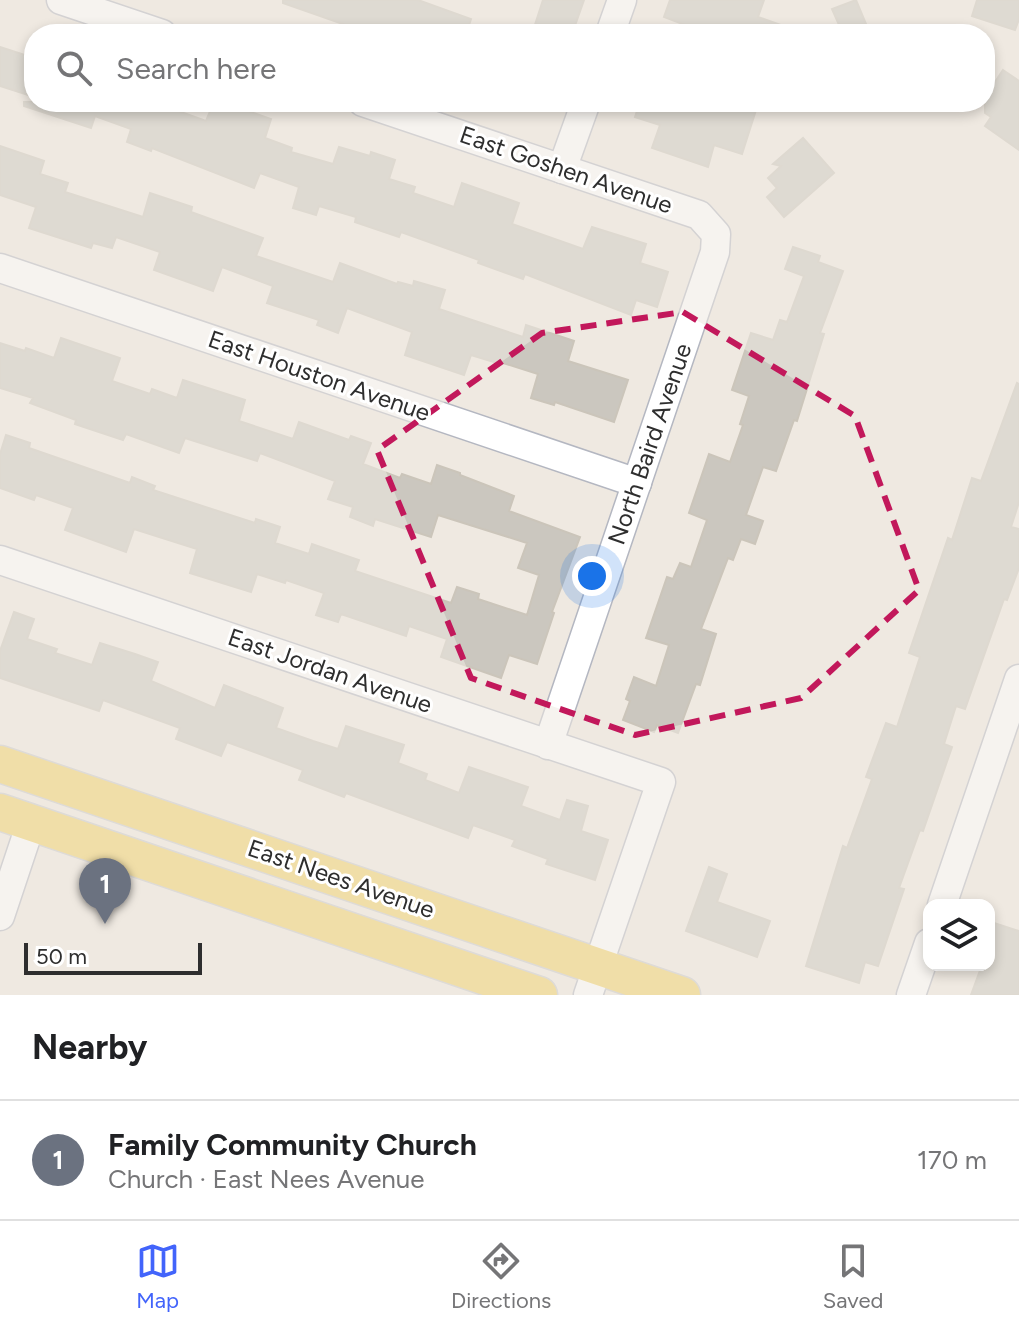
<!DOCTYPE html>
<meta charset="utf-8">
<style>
:root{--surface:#fff;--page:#f2f2f2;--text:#202124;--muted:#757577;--line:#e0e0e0;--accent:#4264fb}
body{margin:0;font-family:Figtree,sans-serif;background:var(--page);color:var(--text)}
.controls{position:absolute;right:24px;bottom:24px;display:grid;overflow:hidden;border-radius:16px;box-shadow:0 4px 12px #0003}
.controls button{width:72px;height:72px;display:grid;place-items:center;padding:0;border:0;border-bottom:2px solid var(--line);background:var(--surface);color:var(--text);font:40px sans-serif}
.scale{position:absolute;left:24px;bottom:20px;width:178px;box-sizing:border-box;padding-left:8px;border:4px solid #2e2e2e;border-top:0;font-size:22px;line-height:28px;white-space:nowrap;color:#2e2e2e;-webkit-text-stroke:6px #fff;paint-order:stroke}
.you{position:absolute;left:592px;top:576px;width:28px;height:28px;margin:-20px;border:6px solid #fff;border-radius:50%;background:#1a73e8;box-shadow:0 0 0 12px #1a73e833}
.badge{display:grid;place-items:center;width:52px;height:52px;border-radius:50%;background:var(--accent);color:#fff;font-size:26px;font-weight:700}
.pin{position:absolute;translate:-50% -66px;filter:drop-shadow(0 2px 4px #0008)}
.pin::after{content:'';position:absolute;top:42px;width:28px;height:24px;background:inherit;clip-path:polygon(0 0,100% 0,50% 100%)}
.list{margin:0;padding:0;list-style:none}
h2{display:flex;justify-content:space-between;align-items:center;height:104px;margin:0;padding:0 32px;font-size:34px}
h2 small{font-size:26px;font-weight:400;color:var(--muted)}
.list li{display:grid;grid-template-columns:52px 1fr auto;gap:24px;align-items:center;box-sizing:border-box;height:120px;padding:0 32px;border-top:2px solid var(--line)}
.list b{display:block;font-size:30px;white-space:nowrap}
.list p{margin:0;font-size:26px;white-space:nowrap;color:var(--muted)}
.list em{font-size:26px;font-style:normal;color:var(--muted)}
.icon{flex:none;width:44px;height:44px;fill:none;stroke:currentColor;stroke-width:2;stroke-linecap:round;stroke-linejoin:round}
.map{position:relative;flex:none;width:1019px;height:995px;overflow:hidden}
.search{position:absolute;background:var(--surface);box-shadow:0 4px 12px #0003;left:24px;right:24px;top:24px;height:88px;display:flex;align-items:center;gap:20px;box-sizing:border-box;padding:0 28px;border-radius:32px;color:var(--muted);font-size:30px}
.sheet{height:224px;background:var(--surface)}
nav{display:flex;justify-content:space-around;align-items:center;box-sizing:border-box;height:112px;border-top:2px solid var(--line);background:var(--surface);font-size:22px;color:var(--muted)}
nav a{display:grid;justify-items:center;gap:4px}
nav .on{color:var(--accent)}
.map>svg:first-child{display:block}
</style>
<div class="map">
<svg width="1019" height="995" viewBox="0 0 1019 995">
<rect width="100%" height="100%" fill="#efe9e1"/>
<g fill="#cbc7bf" stroke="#cbc5ba" stroke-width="2">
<polygon points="283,0 418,0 471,19 466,34 340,34 343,24 283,3"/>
<polygon points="543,0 584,0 572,34 532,34"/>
<polygon points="670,0 764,0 758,17 798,31 797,34 685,34 688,26 664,17"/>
<polygon points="856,0 866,24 843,34 832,9"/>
<polygon points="977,0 1019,0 1019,19 1015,30 972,16"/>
<polygon points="0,47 34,58 34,97 0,86"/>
<polygon points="1003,70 1019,81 1019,150 985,126 991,117 985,113 985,75 995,82"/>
<polygon points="24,102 169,102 167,107 206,121 214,102 223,102 271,119 265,138 292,148 291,152 333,164 339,147 370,156 371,152 395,160 389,179 415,187 413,193 454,207 462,183 519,203 512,224 583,249 592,227 646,244 640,263 668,272 657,307 636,300 631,315 525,274 523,279 478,263 479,260 401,232 399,237 355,222 356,217 319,206 316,215 293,208 299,187 260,173 254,188 152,148 151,151 127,142 131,129 95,116 91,128 24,106"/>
<polygon points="640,102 742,102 757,107 742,154 714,145 708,167 652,148 660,125 635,117"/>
<polygon points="803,138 834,173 784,217 767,197 777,188 768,178 781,166 773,164"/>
<polygon points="0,146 44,161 40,174 68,183 65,192 143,217 150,193 192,207 191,212 263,238 256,256 333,282 340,263 397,284 398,282 413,286 414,281 445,290 439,309 523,337 526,325 574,341 568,361 628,380 614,422 555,402 554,405 531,398 538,374 500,362 500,364 471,355 464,375 405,355 412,332 347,308 338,333 317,325 319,320 267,303 273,286 222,267 213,291 154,270 160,252 116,237 112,248 93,243 91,248 29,228 36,207 0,195"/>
<polygon points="793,247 820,256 818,262 843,271 820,333 824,334 797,421 794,420 776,471 763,467 746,515 763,521 755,544 741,539 733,560 728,558 701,629 716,634 700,685 696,684 678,733 657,725 654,732 623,720 630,701 626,699 634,677 656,686 669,645 646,638 667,577 673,579 680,563 691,567 707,520 689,513 709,454 730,462 743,425 740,424 749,396 732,390 751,333 773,340 780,320 787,322 804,276 785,269"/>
<polygon points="61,338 120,358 112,381 150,394 152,389 177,398 183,380 245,400 239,421 293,439 299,422 349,440 351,436 371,443 363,464 400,478 402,474 431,484 437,465 460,473 460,475 514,496 509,511 580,537 552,612 554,613 537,664 509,655 501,678 484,672 441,657 447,639 409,626 406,636 341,614 338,622 316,615 324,593 286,580 285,583 257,574 251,592 190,573 197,549 134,529 126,552 65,530 73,508 36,495 34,500 0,488 0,454 6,435 30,443 29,448 130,483 132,477 155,486 153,490 255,523 256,519 280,527 275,543 309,554 312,544 359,560 355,571 451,603 457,587 479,594 478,599 527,615 539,575 518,568 527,543 438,515 431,537 375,519 373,526 350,517 353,507 328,499 335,481 260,453 257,461 185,438 179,453 126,434 123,440 75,424 76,420 30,403 33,398 0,388 0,343 25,351 26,348 54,358"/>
<polygon points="1017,383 1019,384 1019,502 1011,527 1019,529 1019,568 1007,600 1004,599 965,709 956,706 944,744 952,747 923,831 920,830 899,888 904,889 878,966 865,962 859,983 806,966 843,846 847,848 872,779 866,777 886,723 897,727 920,657 909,653 948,538 952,540 972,478 981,481"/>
<polygon points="14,612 34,619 27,639 57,649 55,653 92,665 100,643 135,654 158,662 151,681 215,708 224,685 283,708 276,728 313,741 338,749 346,726 404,745 398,763 427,774 425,780 459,793 469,767 528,787 521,806 560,820 567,800 588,806 581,831 608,840 595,880 546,864 548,859 512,846 515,840 473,825 468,838 346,793 344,797 299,780 303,770 227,742 221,756 176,739 180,728 103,700 99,711 0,678 0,651"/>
<polygon points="709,867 727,874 717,902 770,921 757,957 686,931"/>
<polygon points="994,923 1019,931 1019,995 971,995 982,965 989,965 989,939"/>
</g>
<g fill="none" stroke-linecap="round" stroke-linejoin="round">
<defs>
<g id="minor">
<polyline points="61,0 162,34"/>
<polyline points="610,34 622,0"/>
<polyline points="363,102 699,215 716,234 715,252 548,745"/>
<polyline points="562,169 586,102"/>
<polyline points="0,268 637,483"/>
<polyline points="0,560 661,782 588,995"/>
<polyline points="942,905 1019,679"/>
<polyline points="0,916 31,823"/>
<polyline points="911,995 929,943"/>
</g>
<g id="major">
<polyline points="0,764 682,995"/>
<polyline points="0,812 539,995"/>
</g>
</defs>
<use href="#minor" stroke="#b4b7c1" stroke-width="31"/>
<use href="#major" stroke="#c9c9c9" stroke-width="39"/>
<use href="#minor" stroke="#fff" stroke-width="28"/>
<use href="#major" stroke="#f2d163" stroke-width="36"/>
</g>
<path d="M0 0H1019V995H0ZM 683,312 L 855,416 L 919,590 L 801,698 L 635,735 L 471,678 L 377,450 L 542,333 Z" fill="#efe9e1" fill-opacity=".55" fill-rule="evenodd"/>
<path fill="none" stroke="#c2185b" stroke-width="6" stroke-dasharray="16 10" stroke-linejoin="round" d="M 683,312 L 855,416 L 919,590 L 801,698 L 635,735 L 471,678 L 377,450 L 542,333 Z"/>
<g text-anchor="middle" stroke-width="6" stroke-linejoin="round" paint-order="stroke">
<g font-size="24" fill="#2e2e2e" stroke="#fff">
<text transform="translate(566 170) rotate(19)" y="8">East Goshen Avenue</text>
<text transform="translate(319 376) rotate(19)" y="8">East Houston Avenue</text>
<text transform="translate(650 444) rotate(-71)" y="8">North Baird Avenue</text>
<text transform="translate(330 671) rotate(19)" y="8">East Jordan Avenue</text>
<text transform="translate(341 879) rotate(19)" y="8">East Nees Avenue</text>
</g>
</g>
</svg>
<div class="controls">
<button><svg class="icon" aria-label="layers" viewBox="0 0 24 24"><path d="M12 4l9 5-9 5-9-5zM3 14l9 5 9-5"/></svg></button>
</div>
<div class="scale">50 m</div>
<div class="you"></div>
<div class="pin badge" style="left:105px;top:924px;background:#6b7280">1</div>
<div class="search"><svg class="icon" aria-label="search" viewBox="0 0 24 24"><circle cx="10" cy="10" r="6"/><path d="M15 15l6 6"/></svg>Search here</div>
</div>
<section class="sheet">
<h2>Nearby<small></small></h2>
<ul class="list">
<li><span class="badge" style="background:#6b7280">1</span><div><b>Family Community Church</b><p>Church · East Nees Avenue</p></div><em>170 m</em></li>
</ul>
</section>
<nav>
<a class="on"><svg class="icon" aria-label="map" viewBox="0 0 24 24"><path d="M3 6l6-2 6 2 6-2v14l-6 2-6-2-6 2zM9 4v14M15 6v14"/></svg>Map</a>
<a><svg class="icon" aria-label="directions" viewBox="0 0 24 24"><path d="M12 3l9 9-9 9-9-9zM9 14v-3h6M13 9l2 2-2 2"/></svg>Directions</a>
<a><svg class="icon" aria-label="saved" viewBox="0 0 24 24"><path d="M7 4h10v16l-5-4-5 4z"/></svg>Saved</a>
</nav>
